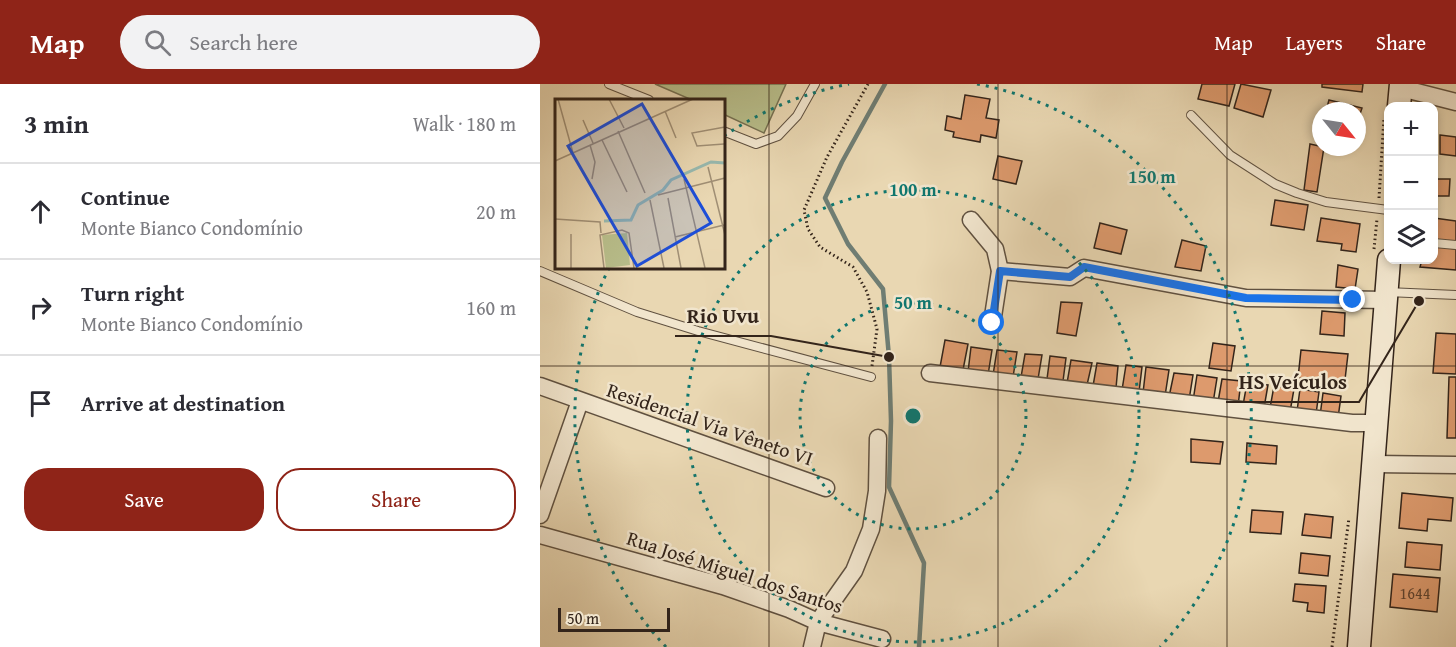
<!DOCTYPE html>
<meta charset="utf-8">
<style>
:root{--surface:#fff;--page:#f2f2f3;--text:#2b2b33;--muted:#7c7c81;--line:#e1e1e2;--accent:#8f2418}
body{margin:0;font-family:"Gentium Book Plus",serif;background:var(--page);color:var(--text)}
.controls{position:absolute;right:18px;top:18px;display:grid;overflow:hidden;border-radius:12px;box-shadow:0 3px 9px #0003}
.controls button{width:54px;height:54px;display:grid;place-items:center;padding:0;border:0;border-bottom:2px solid var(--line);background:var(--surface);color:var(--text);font:30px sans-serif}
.compass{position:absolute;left:772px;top:18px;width:54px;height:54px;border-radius:50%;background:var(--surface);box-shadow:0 3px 9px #0003;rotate:120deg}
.scale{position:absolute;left:18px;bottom:15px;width:112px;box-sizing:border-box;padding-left:6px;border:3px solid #33241a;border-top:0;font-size:16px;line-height:21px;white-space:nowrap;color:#33241a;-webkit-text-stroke:4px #f1e5cd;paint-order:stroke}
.stop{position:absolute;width:18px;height:18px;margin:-14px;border:4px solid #1a73e8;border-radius:50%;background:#fff}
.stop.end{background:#1a73e8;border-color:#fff;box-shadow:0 2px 6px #0008}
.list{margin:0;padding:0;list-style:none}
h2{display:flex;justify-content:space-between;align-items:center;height:78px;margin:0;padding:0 24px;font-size:26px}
h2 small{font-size:20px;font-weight:400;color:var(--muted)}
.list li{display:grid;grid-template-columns:39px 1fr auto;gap:18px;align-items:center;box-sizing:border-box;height:96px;padding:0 24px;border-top:2px solid var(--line)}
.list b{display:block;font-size:22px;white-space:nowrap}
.list p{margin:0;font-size:20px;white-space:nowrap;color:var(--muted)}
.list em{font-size:20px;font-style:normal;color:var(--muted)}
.actions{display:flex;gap:12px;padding:18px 24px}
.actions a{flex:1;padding:14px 0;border:2px solid var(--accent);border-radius:24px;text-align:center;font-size:21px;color:var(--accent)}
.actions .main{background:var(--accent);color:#fff}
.icon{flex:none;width:33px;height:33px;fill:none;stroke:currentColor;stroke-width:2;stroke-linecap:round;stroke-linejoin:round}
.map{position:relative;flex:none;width:916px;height:563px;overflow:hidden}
header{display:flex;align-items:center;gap:36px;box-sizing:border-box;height:84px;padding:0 30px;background:var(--accent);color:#fff}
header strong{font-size:28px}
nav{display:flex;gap:33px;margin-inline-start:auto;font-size:21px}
.search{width:420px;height:54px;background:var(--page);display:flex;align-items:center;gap:15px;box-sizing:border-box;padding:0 21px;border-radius:33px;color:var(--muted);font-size:22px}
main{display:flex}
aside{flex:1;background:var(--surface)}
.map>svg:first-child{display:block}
</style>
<header>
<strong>Map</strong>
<div class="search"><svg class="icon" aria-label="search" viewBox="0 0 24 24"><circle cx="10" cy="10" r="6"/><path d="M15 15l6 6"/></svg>Search here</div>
<nav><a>Map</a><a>Layers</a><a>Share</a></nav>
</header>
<main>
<aside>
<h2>3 min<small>Walk · 180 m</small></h2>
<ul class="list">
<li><svg class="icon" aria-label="ahead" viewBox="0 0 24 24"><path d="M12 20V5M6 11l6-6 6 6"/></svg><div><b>Continue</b><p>Monte Bianco Condomínio</p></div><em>20 m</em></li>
<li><svg class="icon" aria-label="right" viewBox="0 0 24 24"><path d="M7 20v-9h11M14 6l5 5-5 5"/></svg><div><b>Turn right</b><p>Monte Bianco Condomínio</p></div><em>160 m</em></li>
<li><svg class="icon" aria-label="arrive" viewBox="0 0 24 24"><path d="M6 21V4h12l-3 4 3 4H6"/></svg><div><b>Arrive at destination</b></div></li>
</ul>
<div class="actions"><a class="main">Save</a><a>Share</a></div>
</aside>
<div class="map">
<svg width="916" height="563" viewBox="0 0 916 563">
<rect width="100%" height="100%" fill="#e9d7b2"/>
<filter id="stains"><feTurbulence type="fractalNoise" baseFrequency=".00333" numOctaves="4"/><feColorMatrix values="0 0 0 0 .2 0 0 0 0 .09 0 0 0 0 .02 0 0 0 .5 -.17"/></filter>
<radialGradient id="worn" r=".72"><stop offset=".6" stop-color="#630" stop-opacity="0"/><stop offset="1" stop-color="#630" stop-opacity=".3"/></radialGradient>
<polygon fill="#b8be8b" stroke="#767152" stroke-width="1.5" points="115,0 246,0 224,49 183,30 183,16 152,16"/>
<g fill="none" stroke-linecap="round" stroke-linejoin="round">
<polyline stroke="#6f7d73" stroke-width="4.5" points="345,0 302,78 285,114 308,160 343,205 349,273 351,337 349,403 384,479 379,563"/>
</g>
<g fill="#dd9a6d" stroke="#33241a" stroke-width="1.5">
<polygon points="662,0 695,0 689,22 658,15"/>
<polygon points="701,0 731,6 723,33 694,24"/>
<polygon points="782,0 823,0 822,8 782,3"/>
<polygon points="425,11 450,15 446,34 459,36 456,54 441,51 440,58 413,53 414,48 405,46 407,32 421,35"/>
<polygon points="789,16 822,24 817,39 817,27 786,27"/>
<polygon points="900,51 916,53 916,72 900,70"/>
<polygon points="770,60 784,63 777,108 764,106"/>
<polygon points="458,72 482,77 476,100 453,95"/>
<polygon points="894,95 910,95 909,112 894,112"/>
<polygon points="735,116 768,121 764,146 731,141"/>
<polygon points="781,134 820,140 816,168 801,166 802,160 777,157"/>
<polygon points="894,134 916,137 916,158 894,156"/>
<polygon points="560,139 587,146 581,170 554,164"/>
<polygon points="642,156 666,162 661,187 635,183"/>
<polygon points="894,162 916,165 916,186 880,183 882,176 894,176"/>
<polygon points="798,181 818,185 815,205 796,203"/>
<polygon points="521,218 542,219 536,252 517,249"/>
<polygon points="782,227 805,229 804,252 780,250"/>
<polygon points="896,249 916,250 916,290 893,289"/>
<polygon points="405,256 428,260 423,286 400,283"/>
<polygon points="673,259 695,262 691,287 669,284"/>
<polygon points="431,263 452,266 448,291 428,288"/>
<polygon points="457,266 477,268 473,293 453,291"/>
<polygon points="761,266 808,270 804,304 783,302 784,297 758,294"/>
<polygon points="485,270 502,271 498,295 481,293"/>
<polygon points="510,272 526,274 523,297 507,295"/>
<polygon points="531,276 552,279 547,301 527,299"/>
<polygon points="557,279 578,282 576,304 553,302"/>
<polygon points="586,281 602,283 599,308 582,306"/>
<polygon points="606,283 629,286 625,312 603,309"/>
<polygon points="634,289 653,291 649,316 629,313"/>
<polygon points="657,291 677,294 673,319 653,317"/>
<polygon points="909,293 916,293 916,354 907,354"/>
<polygon points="682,295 701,297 698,322 678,318"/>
<polygon points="707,299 728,301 724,324 703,321"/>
<polygon points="734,302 754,305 750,328 730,324"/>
<polygon points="760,305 779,308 776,330 757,327"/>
<polygon points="783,309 801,312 798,334 780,332"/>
<polygon points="651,355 683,358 680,380 651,378"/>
<polygon points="707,359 737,362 736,380 706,378"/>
<polygon points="862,409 913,414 911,437 888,435 887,447 859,444"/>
<polygon points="712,426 743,428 741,450 710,448"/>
<polygon points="765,430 793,433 791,454 762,451"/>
<polygon points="867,458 902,461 900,486 865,483"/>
<polygon points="761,469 790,472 788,492 759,489"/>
<polygon points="853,490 900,494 897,528 850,523"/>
<polygon points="755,500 786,502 784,529 767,527 768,519 753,517"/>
</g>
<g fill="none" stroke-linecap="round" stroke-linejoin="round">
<defs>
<g id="service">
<polyline points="69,0 109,16"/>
<polyline points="651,31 690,71 735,100 757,109 786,118 848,126"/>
<polyline points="183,47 216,60 238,52 257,32 275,0"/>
<polyline points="894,159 916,161"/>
<polyline points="0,187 97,228 158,247 331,293"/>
<polyline points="847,208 916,211"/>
</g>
<g id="minor">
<polyline points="861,4 916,18"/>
<polyline points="431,136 455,165 460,187 452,239"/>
<polyline points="460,187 530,193 544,184 706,214 846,216"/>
<polyline points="390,289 812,339 837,339"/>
<polyline points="0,302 286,404"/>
<polyline points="834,380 916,381"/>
<polyline points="0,431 40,317"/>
<polyline points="0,451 183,502 249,525 278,538 342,555"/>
<polyline points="272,563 278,538 314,487 331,445 337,407 338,354"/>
</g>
<g id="secondary">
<polyline points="859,22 861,0"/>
<polyline points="819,563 849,176"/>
</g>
</defs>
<use href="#service" stroke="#605140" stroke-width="10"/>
<use href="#minor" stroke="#605140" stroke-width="19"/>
<use href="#secondary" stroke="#33241a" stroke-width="25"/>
<g stroke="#33241a" stroke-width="3" stroke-dasharray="1.5 3" stroke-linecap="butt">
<polyline points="328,0 287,73 264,126 268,145 280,163 313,183 327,208 337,245 332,282"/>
<polyline points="839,114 844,34"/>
<polyline points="834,165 837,135"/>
<polyline points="792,563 809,434"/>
</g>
<use href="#service" stroke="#f1e5cd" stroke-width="8"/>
<use href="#minor" stroke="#f1e5cd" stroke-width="16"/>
<use href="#secondary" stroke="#f1e5cd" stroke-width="22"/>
</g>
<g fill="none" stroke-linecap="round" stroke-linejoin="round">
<polyline stroke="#1a73e8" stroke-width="8" points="452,239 460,187 530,193 544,183 706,214 813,216"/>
</g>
<path fill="none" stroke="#33241a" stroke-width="1.5" stroke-opacity="0.55" d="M 229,0 L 229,563M 458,0 L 458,563M 687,0 L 687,563M 0,282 L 916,282"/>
<g fill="none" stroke="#0f766e" stroke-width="3" stroke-dasharray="3 6">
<circle cx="373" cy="332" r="113"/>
<circle cx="373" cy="332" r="226"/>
<path d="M126 563A338 338 0 0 1 69 184M184 52A338 338 0 0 1 309 0M437 0A338 338 0 0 1 620 563"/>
</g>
<g text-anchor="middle" stroke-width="5" stroke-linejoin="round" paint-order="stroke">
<g font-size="16" fill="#5e422f">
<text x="875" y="515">1644</text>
</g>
<g font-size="20" fill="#33241a" stroke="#f1e5cd">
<text transform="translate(170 340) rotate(19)" y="7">Residencial Via Vêneto VI</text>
<text transform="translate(195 488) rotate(18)" y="7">Rua José Miguel dos Santos</text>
</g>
</g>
<g transform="translate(15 15)">
<rect width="170" height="170" fill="#e9d7b2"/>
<path d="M 72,134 L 75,166 L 51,169 L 47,136 Z" fill="#b8be8b"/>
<path fill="none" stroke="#97b9af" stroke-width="3" d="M 49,122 L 76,121 L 83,106 L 108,91 L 116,81 L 156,63 L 170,64"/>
<path fill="none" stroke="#a08f75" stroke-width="1.5" d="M 3,0 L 18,54M 54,0 L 69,29M 110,12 L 121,39M 28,21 L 38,44M 63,32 L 90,94M 47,41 L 72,93M 169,45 L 142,47 L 137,34 L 170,28M 35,46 L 40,63 L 37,80M 0,62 L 138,0M 153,68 L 170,136M 129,80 L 150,169M 103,96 L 170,79M 113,99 L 126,169M 95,101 L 109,169M 0,120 L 45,123 L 46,134M 120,138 L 169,126M 16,169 L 16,135M 49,169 L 45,136 L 67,131 L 74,134 L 79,169"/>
<path fill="#1d4ed8" fill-opacity="0.15" stroke="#1d4ed8" stroke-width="3" d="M 87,5 L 156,124 L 82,167 L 13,47 Z"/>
<rect width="170" height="170" fill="none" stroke="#33241a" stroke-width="3"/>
</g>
<circle cx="373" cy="332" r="9" fill="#0f766e" stroke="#f1e5cd" stroke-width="3"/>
<g font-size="18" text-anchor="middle" font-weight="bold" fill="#0f766e" stroke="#f1e5cd" stroke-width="5" stroke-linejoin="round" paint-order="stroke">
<text x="612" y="99">150 m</text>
<text x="373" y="112">100 m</text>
<text x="373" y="225">50 m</text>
</g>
<path fill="none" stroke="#33241a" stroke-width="2" d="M349 273L231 252H135M879 217L819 318H686"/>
<g fill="#33241a" stroke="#f1e5cd" stroke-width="2">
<circle cx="349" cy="273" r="6"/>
<circle cx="879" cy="217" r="6"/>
</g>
<g font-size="21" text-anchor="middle" font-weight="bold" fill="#33241a" stroke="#f1e5cd" stroke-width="5" stroke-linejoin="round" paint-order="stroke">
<text x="183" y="239">Rio Uvu</text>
<text x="753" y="305">HS Veículos</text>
</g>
<rect width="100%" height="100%" filter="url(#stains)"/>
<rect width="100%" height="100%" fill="url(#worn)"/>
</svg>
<div class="controls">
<button>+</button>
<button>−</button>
<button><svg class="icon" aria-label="layers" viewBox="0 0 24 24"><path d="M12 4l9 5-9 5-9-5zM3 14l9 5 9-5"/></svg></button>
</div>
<svg class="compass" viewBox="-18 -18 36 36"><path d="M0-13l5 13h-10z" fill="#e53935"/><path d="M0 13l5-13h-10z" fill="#7c7c81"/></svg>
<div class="scale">50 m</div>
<div class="stop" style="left:452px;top:239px"></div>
<div class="stop end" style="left:813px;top:216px"></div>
</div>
</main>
